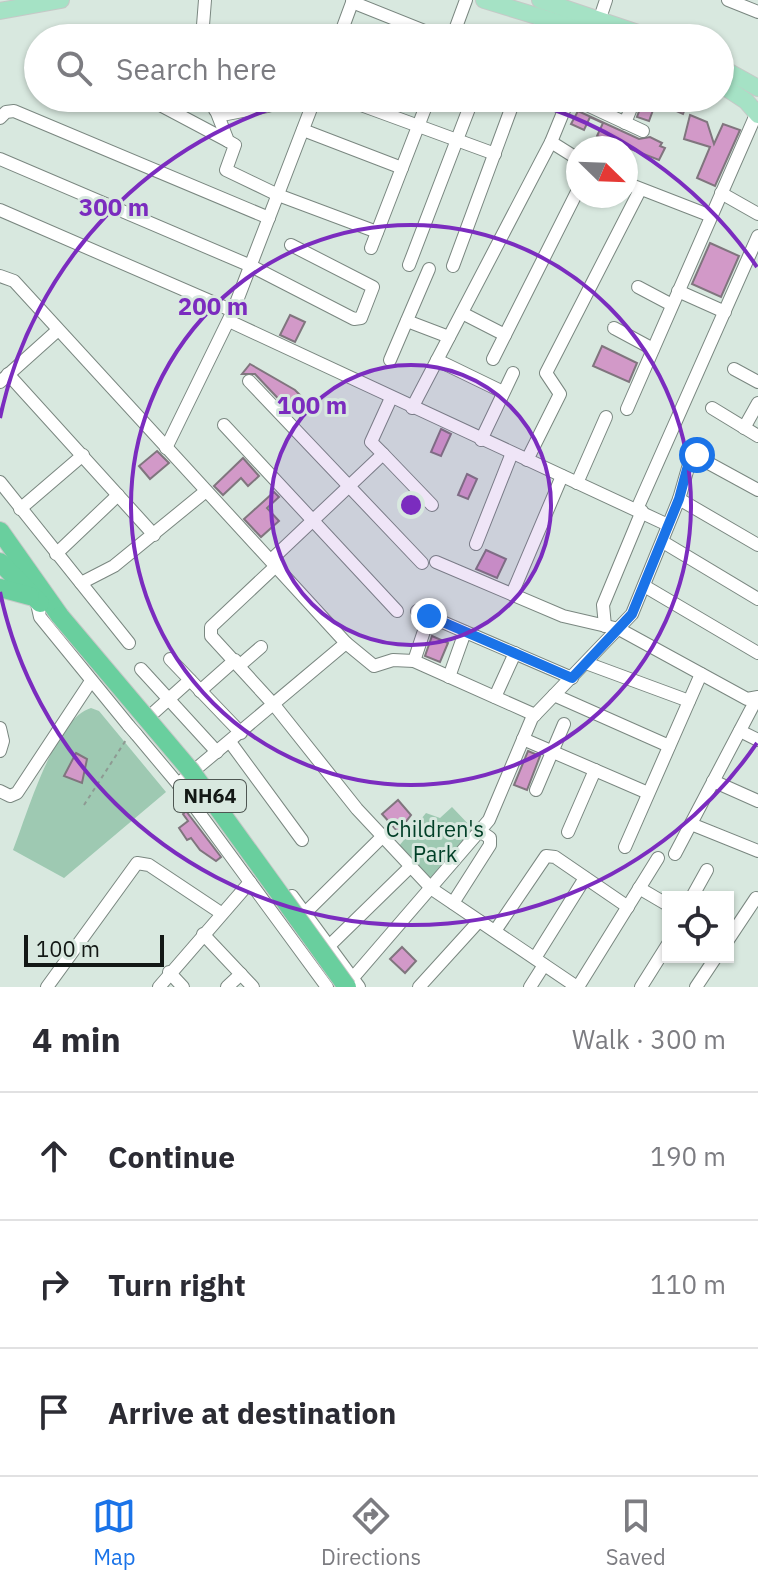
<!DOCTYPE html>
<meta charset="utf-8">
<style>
:root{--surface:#fff;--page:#f7f7f7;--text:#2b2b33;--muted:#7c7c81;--line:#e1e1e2;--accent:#1a73e8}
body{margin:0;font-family:"IBM Plex Sans",sans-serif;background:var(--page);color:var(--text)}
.controls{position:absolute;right:24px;bottom:24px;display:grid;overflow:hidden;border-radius:0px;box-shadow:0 2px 6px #0004}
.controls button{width:72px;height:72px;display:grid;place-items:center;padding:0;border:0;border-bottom:2px solid var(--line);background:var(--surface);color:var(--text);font:40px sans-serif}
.compass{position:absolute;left:566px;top:136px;width:72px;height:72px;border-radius:50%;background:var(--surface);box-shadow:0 2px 6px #0004;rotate:113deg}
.scale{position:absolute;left:24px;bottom:20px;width:140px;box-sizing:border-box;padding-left:8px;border:4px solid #131815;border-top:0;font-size:22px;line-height:28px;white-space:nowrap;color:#131815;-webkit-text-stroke:6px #d8e8df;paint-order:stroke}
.stop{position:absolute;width:24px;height:24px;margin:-18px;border:6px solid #1a73e8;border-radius:50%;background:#fff}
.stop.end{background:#1a73e8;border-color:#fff;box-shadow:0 2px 8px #0008}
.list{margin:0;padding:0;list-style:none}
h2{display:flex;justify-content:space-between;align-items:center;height:104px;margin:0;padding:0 32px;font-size:34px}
h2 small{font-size:26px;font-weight:400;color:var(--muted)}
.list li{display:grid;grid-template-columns:52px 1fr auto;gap:24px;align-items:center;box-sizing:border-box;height:128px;padding:0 32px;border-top:2px solid var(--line)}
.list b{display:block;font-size:30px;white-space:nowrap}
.list em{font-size:26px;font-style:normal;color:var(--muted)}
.icon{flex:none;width:44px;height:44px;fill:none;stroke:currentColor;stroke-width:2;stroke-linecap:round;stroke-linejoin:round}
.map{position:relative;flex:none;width:758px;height:987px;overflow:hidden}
.search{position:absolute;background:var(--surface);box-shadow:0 2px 6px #0004;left:24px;right:24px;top:24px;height:88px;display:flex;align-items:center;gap:20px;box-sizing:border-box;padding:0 28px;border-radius:44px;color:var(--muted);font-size:30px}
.sheet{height:488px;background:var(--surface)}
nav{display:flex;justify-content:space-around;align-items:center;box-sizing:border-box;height:112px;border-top:2px solid var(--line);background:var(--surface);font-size:22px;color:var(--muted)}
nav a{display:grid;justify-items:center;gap:4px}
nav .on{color:var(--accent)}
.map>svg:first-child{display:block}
</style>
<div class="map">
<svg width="758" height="987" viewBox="0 0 758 987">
<rect width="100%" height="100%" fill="#d8e8df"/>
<g fill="#9ec9b2">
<path d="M 91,708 L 99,711 L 166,792 L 64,878 L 13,850 C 27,815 54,719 91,708 Z"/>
<polygon points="452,807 473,829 458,853 429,879 399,846 426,813 440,818"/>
</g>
<g fill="#d299c8" stroke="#80757e" stroke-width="2">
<polygon points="644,98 689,98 683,114 656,102 649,121 637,117"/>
<polygon points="578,111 639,139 650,137 662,143 660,146 665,148 659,160 597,136 603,123 590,117 584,130 571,124"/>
<polygon points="690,115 707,122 714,144 723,124 740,130 715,186 697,178 710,147 684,139"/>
<polygon points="710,243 739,256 721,297 692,284"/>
<polygon points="290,315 305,322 295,342 280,335"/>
<polygon points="602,346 637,363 629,382 593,366"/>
<polygon points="250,364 295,390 302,397 289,410 255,374 242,374"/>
<polygon points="441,429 451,434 441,456 431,452"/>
<polygon points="157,451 169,463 150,479 139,466"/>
<polygon points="243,458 259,476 248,486 241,478 223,495 214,486"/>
<polygon points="467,474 477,479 468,499 458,495"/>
<polygon points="274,492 279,497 267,508 279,521 261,537 244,519"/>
<polygon points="486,550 506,559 497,578 476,569"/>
<polygon points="432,636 448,643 440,662 425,656"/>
<polygon points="528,751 540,756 527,790 514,785"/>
<polygon points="76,753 87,759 82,783 64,776"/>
<polygon points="398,800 411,815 398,832 382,814"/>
<polygon points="186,811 221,857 216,861 200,850 191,838 187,840 179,828 188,821 183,814"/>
<polygon points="402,947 416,961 405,973 390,959"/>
</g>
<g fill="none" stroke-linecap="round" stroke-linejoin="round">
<defs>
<g id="minor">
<polyline points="728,0 758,12"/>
<polyline points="352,2 442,38"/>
<polyline points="597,27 606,0"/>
<polyline points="168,38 201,32"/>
<polyline points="202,38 205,0"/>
<polyline points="339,38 353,0"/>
<polyline points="452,38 466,0"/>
<polyline points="536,38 543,18"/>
<polyline points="147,98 228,141"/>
<polyline points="213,98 215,110 222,115 268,106"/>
<polyline points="342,98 495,154"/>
<polyline points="572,98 643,131"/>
<polyline points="217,113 228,141 235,145 226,170 278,195 377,232"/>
<polyline points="0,118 6,112 14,111 269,218"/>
<polyline points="625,123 635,98"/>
<polyline points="303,130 402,168"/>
<polyline points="551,142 578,159"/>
<polyline points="0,159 251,266 354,319 361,318 373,287 291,245"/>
<polyline points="626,183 711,216"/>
<polyline points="721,193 758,214"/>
<polyline points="0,210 233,311"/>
<polyline points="371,248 429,98"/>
<polyline points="409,265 473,98"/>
<polyline points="453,266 515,98"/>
<polyline points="0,276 14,281 346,643 178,784"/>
<polyline points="638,287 672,305"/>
<polyline points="678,291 725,312"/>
<polyline points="462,313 505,335"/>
<polyline points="229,321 668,525"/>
<polyline points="407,321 449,337"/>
<polyline points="614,328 653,349"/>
<polyline points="493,359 578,190"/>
<polyline points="390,360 429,269"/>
<polyline points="437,360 503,392"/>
<polyline points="734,369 758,382"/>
<polyline points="8,374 154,535"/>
<polyline points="249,381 422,563"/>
<polyline points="0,382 58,330"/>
<polyline points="412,408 551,142 569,98"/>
<polyline points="712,408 758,436"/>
<polyline points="627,409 758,110"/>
<polyline points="224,425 397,611"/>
<polyline points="744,428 758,403"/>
<polyline points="481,440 513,373"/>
<polyline points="166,448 233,311 315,98"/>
<polyline points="383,454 371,442 391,398"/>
<polyline points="527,460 560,394 546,373 640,190"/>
<polyline points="0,482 129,643"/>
<polyline points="577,483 606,417"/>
<polyline points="679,499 758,545"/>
<polyline points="20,509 83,455"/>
<polyline points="637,509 758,236"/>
<polyline points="663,542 758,599"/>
<polyline points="476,544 512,453"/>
<polyline points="56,554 118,495"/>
<polyline points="271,560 383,454 432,505"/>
<polyline points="436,562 563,616 619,629 747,699 758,697"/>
<polyline points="277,565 211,627 211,636 275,706 357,809 432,889 577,987"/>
<polyline points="81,583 114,566 206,491"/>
<polyline points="646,587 758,653"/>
<polyline points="512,594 562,476"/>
<polyline points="36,599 40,617 129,726"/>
<polyline points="417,611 572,678"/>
<polyline points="605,626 603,605 642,511"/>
<polyline points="346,643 374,666 393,660 414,661 535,715"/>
<polyline points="170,659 241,733"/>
<polyline points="414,661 429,616"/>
<polyline points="586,663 689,701"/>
<polyline points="239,666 261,647"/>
<polyline points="141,669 217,752"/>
<polyline points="449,677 465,632"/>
<polyline points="200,691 235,660"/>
<polyline points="554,695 669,746"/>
<polyline points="495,697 515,653"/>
<polyline points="151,715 190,680"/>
<polyline points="0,728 3,741 0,751"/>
<polyline points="740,731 758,740"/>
<polyline points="136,734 178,784 327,987"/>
<polyline points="523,739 648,793"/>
<polyline points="230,742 302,840"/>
<polyline points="713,781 758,801"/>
<polyline points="536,790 564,724"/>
<polyline points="0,791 10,796 17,793 91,681"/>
<polyline points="691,824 758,851"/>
<polyline points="568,832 595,770"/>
<polyline points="625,847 701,674"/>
<polyline points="675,854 757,698"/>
<polyline points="639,888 668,905"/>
<polyline points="292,896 359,987"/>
<polyline points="692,897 707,870"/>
<polyline points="453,903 490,845 490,838 480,831"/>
<polyline points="305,913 383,836"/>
<polyline points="495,931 546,856 555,857 628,907"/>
<polyline points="203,934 253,987"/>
<polyline points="728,940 756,898"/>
<polyline points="330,945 411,866"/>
<polyline points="535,958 585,878"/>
<polyline points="169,972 183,987"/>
<polyline points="47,987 137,863 149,865 221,913"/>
<polyline points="159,987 250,882"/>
<polyline points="227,987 241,974"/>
<polyline points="345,987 489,820 532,718 632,614 679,499 692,454 758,490"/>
<polyline points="419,987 479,921"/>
<polyline points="530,987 544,965"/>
<polyline points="578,987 658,858"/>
<polyline points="641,987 668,944"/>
<polyline points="696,987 716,957"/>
</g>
<g id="major">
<polyline points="484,0 609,38"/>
<polyline points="540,0 653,38"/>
<polyline points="0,11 61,0"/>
<polyline points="720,67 758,88"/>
<polyline points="720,84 746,101 758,115"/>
</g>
<g id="highway">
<polyline points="0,531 60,616"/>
<polyline points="0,562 40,603"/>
<polyline points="0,588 30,596"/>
</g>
</defs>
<use href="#minor" stroke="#7a8780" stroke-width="14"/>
<use href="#major" stroke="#c6c8c7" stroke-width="18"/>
<use href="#highway" stroke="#c6c8c7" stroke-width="20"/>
<polyline stroke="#8e9a93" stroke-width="2" stroke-dasharray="4 4" stroke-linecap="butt" points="84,805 126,740"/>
<use href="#minor" stroke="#fff" stroke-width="12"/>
<use href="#major" stroke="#a5e2c5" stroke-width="16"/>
<use href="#highway" stroke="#69cf9e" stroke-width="18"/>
<defs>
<polyline id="minor-bridge" points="129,726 136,734"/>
<polyline id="highway-bridge" points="60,616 191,771 347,987"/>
</defs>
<use href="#minor-bridge" stroke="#7a8780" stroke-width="14" stroke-linecap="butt"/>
<use href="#highway-bridge" stroke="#c6c8c7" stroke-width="20" stroke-linecap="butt"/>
<use href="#minor-bridge" stroke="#fff" stroke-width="12"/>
<use href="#highway-bridge" stroke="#69cf9e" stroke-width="18"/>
</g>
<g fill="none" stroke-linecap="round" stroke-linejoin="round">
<polyline stroke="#1a73e8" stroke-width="10" points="429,616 572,678 632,614 679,499 690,458 692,454 697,455"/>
</g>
<circle cx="411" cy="505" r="140" fill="#7b2cbf" fill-opacity=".12"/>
<g fill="none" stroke="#7b2cbf" stroke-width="4">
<circle cx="411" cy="505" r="140"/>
<circle cx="411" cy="505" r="280"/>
<path d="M757 743A420 420 0 0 1 0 592M0 418A420 420 0 0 1 306 98M516 98A420 420 0 0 1 757 267"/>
</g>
<g text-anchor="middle" stroke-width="6" stroke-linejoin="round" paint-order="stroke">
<rect fill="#d8e8df" stroke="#4e5652" stroke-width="2" x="174" y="780" width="72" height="32" rx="6"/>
<g font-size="20" font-weight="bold" fill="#131815">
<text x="210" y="803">NH64</text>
</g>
<g font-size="22" fill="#003f27" stroke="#d8e8df">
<text x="435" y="837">Children's<tspan x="435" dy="25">Park</tspan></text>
</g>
</g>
<circle cx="411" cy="505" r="12" fill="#7b2cbf" stroke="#d8e8df" stroke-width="4"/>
<g font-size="24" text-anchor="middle" font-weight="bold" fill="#7b2cbf" stroke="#d8e8df" stroke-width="6" stroke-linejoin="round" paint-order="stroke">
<text x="114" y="216">300 m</text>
<text x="213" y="315">200 m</text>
<text x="312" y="414">100 m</text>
</g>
</svg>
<div class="controls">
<button><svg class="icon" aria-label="locate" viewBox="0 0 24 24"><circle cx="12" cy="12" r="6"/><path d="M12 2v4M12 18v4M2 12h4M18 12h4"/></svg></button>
</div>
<svg class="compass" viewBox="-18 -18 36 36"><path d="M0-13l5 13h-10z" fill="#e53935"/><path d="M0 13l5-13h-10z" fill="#7c7c81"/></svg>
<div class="scale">100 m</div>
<div class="stop" style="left:697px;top:455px"></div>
<div class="stop end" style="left:429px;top:616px"></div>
<div class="search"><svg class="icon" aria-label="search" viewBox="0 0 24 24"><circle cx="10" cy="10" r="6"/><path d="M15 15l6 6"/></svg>Search here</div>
</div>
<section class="sheet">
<h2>4 min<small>Walk · 300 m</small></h2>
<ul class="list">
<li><svg class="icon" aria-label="ahead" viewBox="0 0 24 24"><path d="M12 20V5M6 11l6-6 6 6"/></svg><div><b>Continue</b></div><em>190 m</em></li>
<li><svg class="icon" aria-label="right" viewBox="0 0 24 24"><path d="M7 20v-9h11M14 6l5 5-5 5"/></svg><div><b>Turn right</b></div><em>110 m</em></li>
<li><svg class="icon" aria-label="arrive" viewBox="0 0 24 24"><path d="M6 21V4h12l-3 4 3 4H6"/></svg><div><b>Arrive at destination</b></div></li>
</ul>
</section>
<nav>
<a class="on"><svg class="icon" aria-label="map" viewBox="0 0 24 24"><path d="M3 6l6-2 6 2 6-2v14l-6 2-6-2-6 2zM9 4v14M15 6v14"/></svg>Map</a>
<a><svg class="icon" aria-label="directions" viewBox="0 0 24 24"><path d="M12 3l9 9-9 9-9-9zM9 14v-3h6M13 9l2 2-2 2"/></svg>Directions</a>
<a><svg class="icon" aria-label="saved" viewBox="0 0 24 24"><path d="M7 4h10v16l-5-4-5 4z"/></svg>Saved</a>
</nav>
